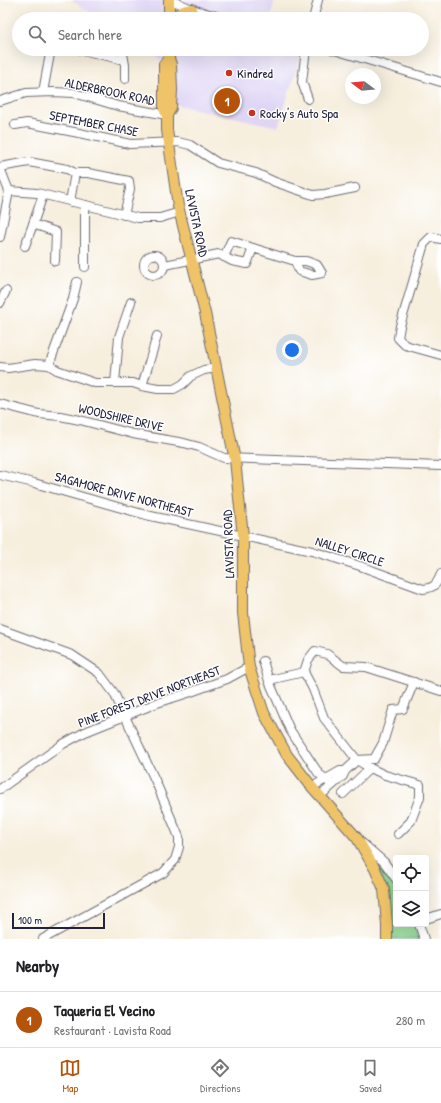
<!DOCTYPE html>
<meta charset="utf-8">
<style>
:root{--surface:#fff;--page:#f2f2f2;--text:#202124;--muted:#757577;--line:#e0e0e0;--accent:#b45309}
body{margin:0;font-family:"Patrick Hand",sans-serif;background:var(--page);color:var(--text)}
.controls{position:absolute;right:12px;bottom:12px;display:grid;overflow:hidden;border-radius:4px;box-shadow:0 4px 16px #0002}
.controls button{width:36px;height:36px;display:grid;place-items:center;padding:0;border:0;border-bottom:1px solid var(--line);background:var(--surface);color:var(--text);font:20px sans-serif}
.compass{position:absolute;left:345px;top:68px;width:36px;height:36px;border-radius:50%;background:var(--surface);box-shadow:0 4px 16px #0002;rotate:286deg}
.scale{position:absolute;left:12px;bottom:10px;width:93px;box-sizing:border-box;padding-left:4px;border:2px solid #22223b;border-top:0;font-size:11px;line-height:14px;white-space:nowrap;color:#22223b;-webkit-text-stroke:3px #fff;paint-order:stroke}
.you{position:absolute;left:292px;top:350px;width:14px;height:14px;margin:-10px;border:3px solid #fff;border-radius:50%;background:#1a73e8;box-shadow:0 0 0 6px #1a73e833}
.badge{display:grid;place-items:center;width:26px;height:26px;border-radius:50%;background:var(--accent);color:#fff;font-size:13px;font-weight:700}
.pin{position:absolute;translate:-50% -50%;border:2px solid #fff;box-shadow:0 1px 4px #0006}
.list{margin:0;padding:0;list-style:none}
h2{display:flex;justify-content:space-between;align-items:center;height:52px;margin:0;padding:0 16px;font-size:17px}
h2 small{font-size:13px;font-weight:400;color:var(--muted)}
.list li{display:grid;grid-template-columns:26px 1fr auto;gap:12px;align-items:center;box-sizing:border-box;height:56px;padding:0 16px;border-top:1px solid var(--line)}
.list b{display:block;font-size:15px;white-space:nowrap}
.list p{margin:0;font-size:13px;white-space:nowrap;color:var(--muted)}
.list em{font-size:13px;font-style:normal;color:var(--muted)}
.icon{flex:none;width:22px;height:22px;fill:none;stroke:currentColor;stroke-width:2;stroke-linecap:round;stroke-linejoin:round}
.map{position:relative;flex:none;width:441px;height:939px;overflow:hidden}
.search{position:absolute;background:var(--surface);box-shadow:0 4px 16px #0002;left:12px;right:12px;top:12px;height:44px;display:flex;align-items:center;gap:10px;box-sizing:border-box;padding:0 14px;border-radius:22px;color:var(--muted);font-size:15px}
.sheet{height:108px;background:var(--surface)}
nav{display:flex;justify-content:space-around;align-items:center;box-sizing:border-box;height:56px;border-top:1px solid var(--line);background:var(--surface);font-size:11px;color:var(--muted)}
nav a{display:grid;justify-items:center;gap:2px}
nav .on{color:var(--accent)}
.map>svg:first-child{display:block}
</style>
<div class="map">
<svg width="441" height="939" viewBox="0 0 441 939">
<rect width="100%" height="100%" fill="#fff"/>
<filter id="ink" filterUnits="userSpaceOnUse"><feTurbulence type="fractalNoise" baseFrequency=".025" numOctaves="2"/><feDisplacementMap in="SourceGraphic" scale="8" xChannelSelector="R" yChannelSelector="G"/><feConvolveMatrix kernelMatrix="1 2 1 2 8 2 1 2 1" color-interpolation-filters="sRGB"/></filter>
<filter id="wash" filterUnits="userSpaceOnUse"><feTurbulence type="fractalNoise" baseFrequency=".012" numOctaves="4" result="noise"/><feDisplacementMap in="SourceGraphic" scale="16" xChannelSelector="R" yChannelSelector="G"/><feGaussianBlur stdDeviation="0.9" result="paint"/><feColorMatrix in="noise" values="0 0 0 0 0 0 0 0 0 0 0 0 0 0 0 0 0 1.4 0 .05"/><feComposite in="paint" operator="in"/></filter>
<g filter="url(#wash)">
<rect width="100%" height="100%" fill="#f7efde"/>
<g fill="#dfd5f5">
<polygon points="71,0 275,0 270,19 100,19"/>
<polygon points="145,49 303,49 278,127 168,103 165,63"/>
</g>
<polygon fill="#8cd591" stroke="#577c66" points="357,838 396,879 396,924 419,924 424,939 387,939 384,889"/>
</g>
<g filter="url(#ink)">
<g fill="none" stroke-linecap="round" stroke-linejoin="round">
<defs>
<g id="minor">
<polyline points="171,0 192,9 227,19"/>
<polyline points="313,19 318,0"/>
<polyline points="77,49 124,60"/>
<polyline points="124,49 123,54 125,65 125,79"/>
<polyline points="306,49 302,82 308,99"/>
<polyline points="331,49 441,82"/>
<polyline points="43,92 50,54 52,49"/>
<polyline points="0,101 26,93 53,92 74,93 118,106 167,115"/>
<polyline points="15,125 27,123 79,133 130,144 178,142 190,145 218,163 256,173 275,182 313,195 325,194 355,188"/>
<polyline points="0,167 29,162 67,169 75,173 71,196 71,202"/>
<polyline points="0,168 9,191 37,193 138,218 160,218 180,212"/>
<polyline points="75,173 88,173 129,181 130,189 124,215"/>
<polyline points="43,195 33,224 56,232 55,261"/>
<polyline points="85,205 85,267"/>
<polyline points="0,237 9,191"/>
<polyline points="441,239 431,237 424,244 400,326 398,338 405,345 441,355"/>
<polyline points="25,246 33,224"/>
<circle cx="154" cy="265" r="10"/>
<polyline points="224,257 231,241 253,248"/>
<polyline points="165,265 219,254 232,261 247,264 253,248 295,261 306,261 317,265 322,273 312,275 299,271 295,261"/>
<polyline points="0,303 6,291"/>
<polyline points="49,365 73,299 77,282"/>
<polyline points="0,367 8,368 35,364 49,365 57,370 95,383 133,383 142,386 158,389 174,389 183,384 191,376 204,370 217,368"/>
<polyline points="115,383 119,337 131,302"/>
<polyline points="142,386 157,336"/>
<polyline points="0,404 39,414 60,416 80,420 133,434 184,443 199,447 224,458 441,466"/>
<path d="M 0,475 L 34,483 L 146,515 L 312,551 L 360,566 L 423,589 C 434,588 437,584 441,574"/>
<polyline points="0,629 72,655 99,673 114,693 155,780 179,837 179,847 175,860 163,873 43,939"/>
<polyline points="263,661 269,681 290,730 319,774 326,779 331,785"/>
<polyline points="269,680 304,672"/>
<polyline points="312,787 340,771 345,771"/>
<polyline points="0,789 63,744 85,732 157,703 188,693 227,679 249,667"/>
<polyline points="343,794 370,768"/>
<polyline points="320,796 343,776 345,771 357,760 374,759 383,743 393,710 403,709 414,682"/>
<polyline points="398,834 411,821 420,797 420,785 385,775 370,768 357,760 324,718 313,689 304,672 308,660 315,651 327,654 343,666 366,667 441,691"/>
<polyline points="361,842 384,862 396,879"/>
<polyline points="426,919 441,914"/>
<polyline points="419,924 424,939"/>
</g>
<g id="major">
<polyline points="169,19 169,0"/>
<path d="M 174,19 C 178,12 184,10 192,9"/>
<polyline points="169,49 169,59 171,64 172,90 171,108 167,115 167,130 178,206 205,313 235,460 243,536 243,613 249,667 264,713 287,755 312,787 357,838 375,869 384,889 387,925 387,939"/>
<polyline points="167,115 164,109 164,64 169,59"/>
</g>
</defs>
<use href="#minor" stroke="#6d6a74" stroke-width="10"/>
<use href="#major" stroke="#6d6a74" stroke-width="12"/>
<use href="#minor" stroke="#fff" stroke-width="8"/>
<use href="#major" stroke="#efc469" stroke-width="10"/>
</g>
</g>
<g fill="#c8321e" stroke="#fff" stroke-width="1.5">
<circle cx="229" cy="73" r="4"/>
<circle cx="252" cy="113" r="4"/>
</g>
<g text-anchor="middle" stroke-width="3" stroke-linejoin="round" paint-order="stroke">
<g font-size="13" fill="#22223b" stroke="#fff" text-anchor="start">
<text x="237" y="78">Kindred</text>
<text x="260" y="118">Rocky's Auto Spa</text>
</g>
<g font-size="13" fill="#22223b" stroke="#fff">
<text transform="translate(110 91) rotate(12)" y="5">ALDERBROOK ROAD</text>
<text transform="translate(94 123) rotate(11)" y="5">SEPTEMBER CHASE</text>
<text transform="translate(197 223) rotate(78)" y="5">LAVISTA ROAD</text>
<text transform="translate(121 417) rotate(13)" y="5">WOODSHIRE DRIVE</text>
<text transform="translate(124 494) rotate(15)" y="5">SAGAMORE DRIVE NORTHEAST</text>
<text transform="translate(228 544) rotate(-92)" y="5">LAVISTA ROAD</text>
<text transform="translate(350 551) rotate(18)" y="5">NALLEY CIRCLE</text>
<text transform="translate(149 696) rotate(-21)" y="5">PINE FOREST DRIVE NORTHEAST</text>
</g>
</g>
</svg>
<div class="controls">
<button><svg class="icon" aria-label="locate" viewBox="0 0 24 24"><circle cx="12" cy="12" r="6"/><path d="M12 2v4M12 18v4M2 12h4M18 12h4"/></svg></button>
<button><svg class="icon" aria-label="layers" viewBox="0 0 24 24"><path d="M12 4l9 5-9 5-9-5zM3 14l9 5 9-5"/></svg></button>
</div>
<svg class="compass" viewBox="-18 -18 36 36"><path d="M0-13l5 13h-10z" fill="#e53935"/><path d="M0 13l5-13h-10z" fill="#757577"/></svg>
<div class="scale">100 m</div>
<div class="you"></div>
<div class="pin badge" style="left:227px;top:101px">1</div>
<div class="search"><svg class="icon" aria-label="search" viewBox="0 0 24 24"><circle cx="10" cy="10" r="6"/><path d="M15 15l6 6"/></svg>Search here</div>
</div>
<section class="sheet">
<h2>Nearby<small></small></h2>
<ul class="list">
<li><span class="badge">1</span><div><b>Taqueria El Vecino</b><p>Restaurant · Lavista Road</p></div><em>280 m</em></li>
</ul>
</section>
<nav>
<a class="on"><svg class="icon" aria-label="map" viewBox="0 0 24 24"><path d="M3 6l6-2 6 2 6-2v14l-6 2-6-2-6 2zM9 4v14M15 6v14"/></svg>Map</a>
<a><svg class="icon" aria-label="directions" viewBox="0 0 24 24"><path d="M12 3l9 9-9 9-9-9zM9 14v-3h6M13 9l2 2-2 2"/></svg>Directions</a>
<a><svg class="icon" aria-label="saved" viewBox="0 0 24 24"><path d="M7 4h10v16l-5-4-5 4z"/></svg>Saved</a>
</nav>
